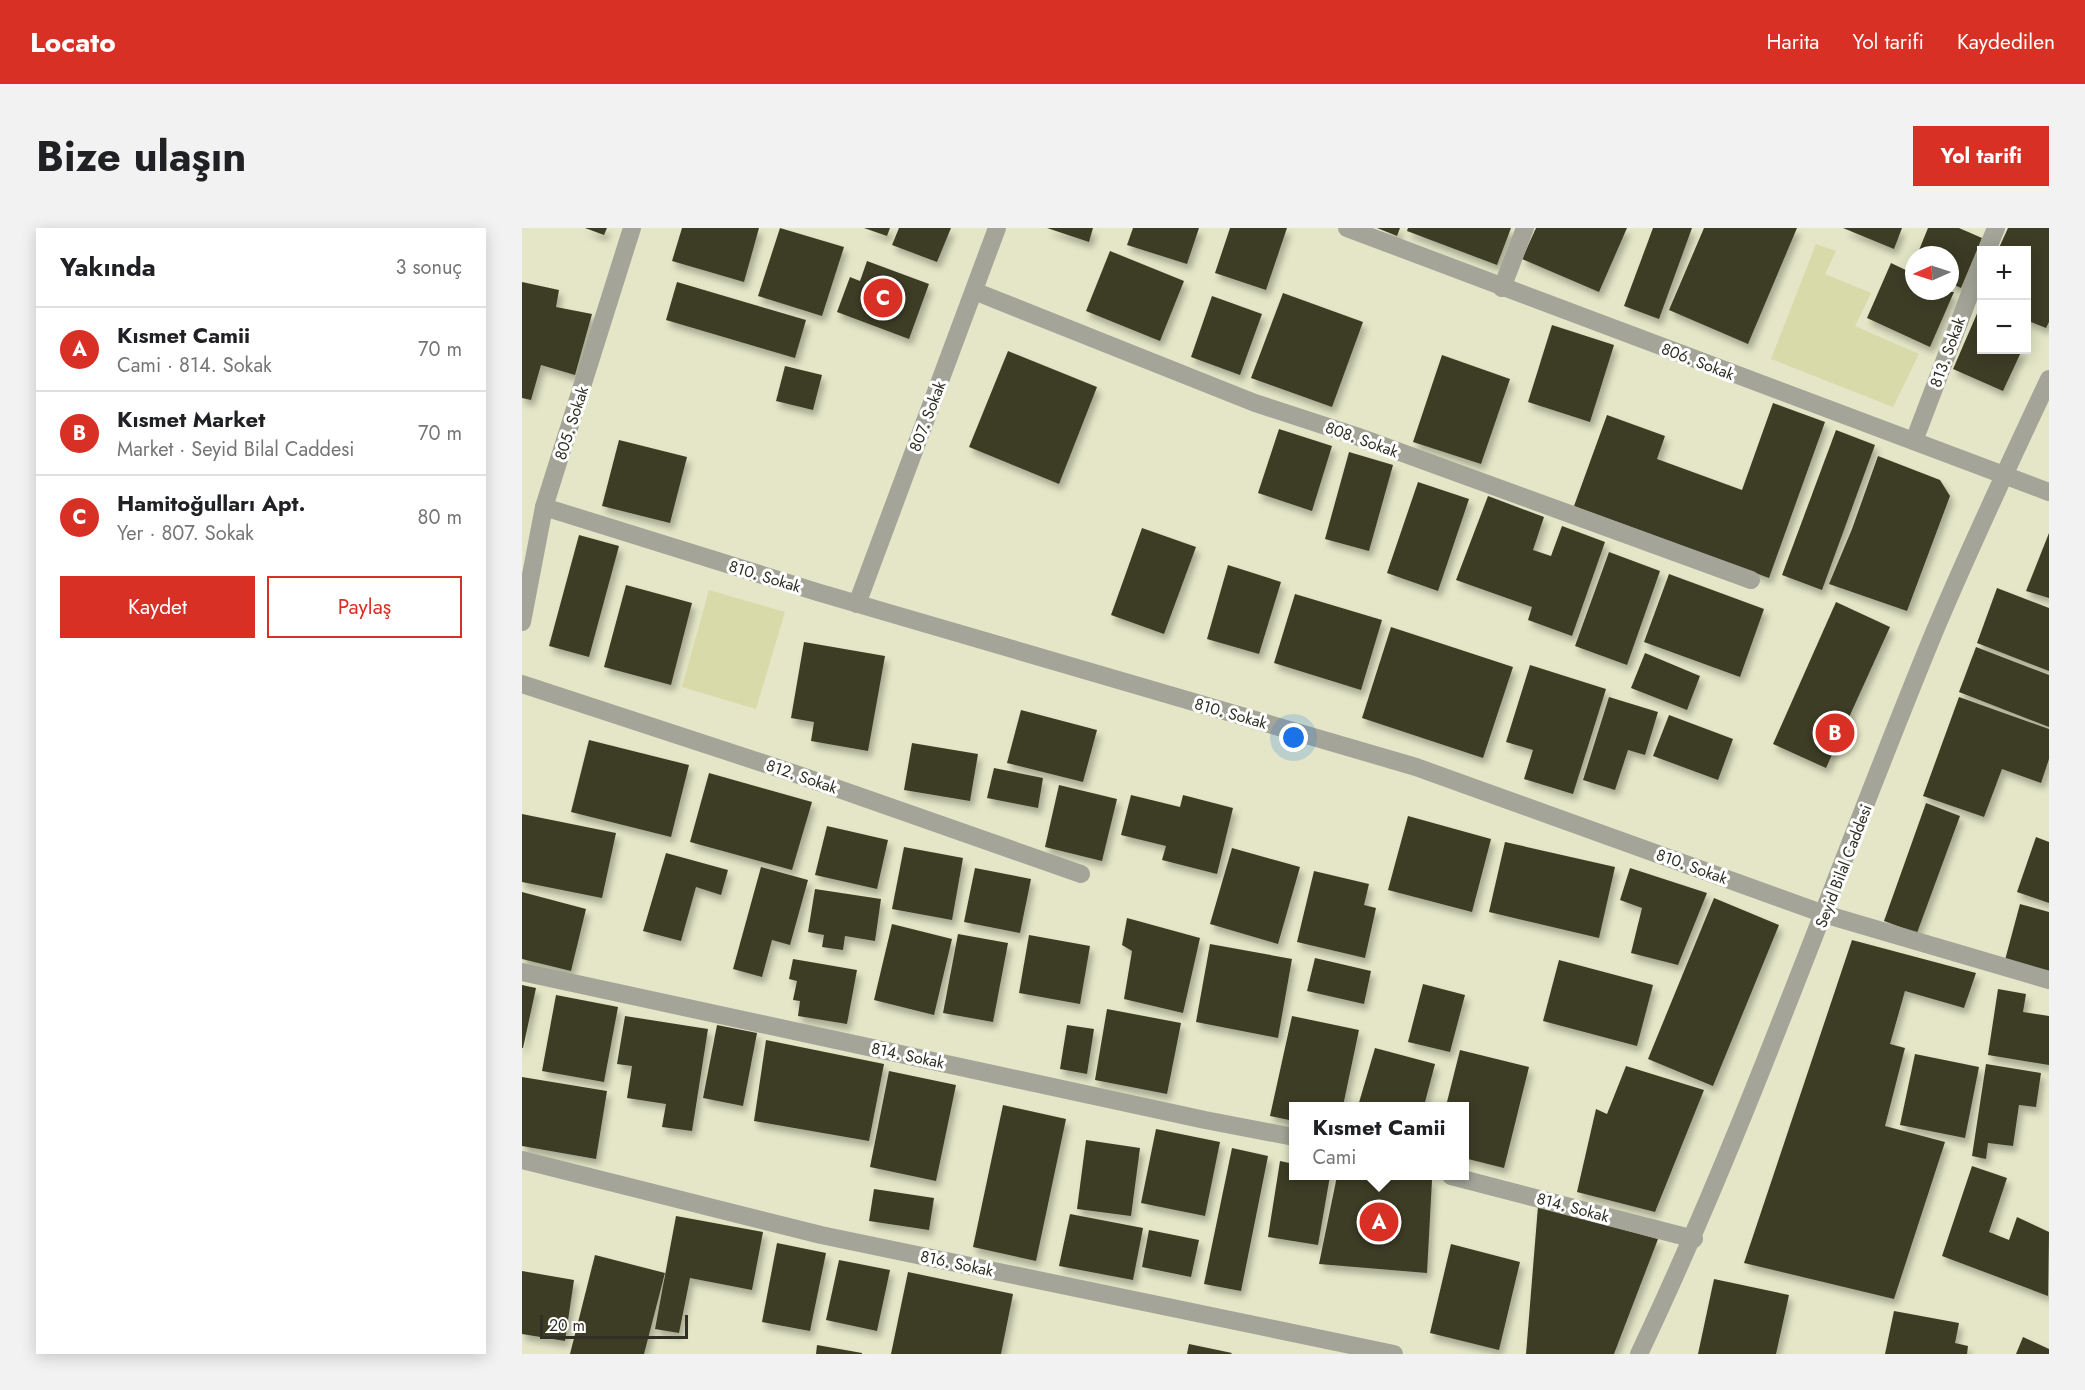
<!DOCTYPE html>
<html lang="tr">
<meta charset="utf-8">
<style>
:root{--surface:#fff;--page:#f2f2f2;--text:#202124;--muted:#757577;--line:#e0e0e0;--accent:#d93025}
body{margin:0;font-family:Jost,sans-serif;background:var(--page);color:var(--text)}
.controls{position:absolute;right:18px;top:18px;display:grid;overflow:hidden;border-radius:0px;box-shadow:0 3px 15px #0003}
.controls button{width:54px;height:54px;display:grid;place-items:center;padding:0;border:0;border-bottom:2px solid var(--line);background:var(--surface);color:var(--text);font:30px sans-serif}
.compass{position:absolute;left:1383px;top:18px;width:54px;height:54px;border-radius:50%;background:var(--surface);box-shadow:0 3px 15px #0003;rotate:267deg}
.scale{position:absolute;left:18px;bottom:15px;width:148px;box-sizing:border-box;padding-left:6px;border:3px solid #303025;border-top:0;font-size:16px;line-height:21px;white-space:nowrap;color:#303025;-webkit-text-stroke:4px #fff;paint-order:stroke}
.you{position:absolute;left:772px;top:510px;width:21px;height:21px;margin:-15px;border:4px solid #fff;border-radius:50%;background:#1a73e8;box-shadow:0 0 0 9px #1a73e833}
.badge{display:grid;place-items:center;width:39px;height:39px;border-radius:50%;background:var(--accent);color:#fff;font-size:20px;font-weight:700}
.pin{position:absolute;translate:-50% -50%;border:3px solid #fff;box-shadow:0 2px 6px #0006}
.popup{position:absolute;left:767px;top:874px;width:180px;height:78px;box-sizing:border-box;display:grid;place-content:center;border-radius:0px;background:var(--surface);filter:drop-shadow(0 2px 4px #0005);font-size:20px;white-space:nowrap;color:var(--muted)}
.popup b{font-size:22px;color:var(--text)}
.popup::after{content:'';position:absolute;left:50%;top:100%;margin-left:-12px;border:12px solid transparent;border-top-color:var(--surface)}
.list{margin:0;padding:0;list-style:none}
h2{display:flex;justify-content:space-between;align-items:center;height:78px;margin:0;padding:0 24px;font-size:26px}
h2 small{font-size:20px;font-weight:400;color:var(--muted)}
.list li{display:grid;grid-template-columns:39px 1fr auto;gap:18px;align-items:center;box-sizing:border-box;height:84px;padding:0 24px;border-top:2px solid var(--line)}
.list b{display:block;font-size:22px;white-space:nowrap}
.list p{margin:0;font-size:20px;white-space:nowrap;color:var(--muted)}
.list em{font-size:20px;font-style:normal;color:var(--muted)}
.actions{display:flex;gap:12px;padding:18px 24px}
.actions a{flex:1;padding:14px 0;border:2px solid var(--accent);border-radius:0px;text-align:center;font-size:21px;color:var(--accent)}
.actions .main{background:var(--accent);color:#fff}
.map{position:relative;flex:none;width:1527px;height:1126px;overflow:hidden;border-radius:0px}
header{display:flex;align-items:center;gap:36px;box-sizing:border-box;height:84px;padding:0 30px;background:var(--accent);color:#fff}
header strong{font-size:28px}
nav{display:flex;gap:33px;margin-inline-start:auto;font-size:21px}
.intro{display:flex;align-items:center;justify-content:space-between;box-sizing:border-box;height:144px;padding:0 36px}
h1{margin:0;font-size:42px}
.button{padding:15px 27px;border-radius:0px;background:var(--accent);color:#fff;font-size:21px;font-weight:700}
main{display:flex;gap:36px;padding:0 36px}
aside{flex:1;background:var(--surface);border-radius:0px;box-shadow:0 3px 15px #0003}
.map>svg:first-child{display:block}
</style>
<header>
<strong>Locato</strong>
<nav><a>Harita</a><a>Yol tarifi</a><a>Kaydedilen</a></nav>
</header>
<div class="intro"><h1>Bize ulaşın</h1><a class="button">Yol tarifi</a></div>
<main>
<aside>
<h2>Yakında<small>3 sonuç</small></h2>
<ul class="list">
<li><span class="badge">A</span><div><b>Kısmet Camii</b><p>Cami · 814. Sokak</p></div><em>70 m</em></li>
<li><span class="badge">B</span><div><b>Kısmet Market</b><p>Market · Seyid Bilal Caddesi</p></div><em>70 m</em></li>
<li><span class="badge">C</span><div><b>Hamitoğulları Apt.</b><p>Yer · 807. Sokak</p></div><em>80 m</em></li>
</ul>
<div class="actions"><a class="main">Kaydet</a><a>Paylaş</a></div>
</aside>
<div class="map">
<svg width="1527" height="1126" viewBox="0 0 1527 1126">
<defs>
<filter id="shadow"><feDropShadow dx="3.5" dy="6" stdDeviation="3" flood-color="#0004"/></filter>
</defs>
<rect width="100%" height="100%" fill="#e4e6c7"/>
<g fill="#d8daa9">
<polygon points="1294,16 1314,23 1303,46 1349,65 1333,98 1397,126 1371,179 1249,131"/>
<polygon points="187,362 263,384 234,481 160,459"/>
</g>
<g fill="#3e3e25" filter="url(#shadow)">
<polygon points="63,0 85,0 82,7"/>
<polygon points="160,0 237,0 222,54 150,33"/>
<polygon points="258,0 322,19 300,88 236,68"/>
<polygon points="342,0 368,0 365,8"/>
<polygon points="377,0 429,0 415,34 370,17"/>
<polygon points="525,0 571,0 567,14"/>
<polygon points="611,0 677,0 665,36 605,17"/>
<polygon points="708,0 765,0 744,62 693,45"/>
<polygon points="855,0 878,0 875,8"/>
<polygon points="886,0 989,0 975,37 885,3"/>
<polygon points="1014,0 1105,0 1077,64 1000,31"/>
<polygon points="1131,0 1170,0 1137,91 1102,78"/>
<polygon points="1182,0 1275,0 1226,116 1147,82"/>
<polygon points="1321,0 1380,0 1372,21"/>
<polygon points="1406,0 1437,0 1460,10 1439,60 1428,55 1428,27 1395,27"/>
<polygon points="1486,0 1527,0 1527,94 1524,100 1504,92 1504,22 1476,22"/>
<polygon points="588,23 662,53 638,113 564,83"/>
<polygon points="345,33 407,56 387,111 315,84 328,49 338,53"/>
<polygon points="1369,35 1392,46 1392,63 1432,64 1408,119 1345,90"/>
<polygon points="0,54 37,62 34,79 70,86 53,147 19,137 9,172 0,170"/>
<polygon points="155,54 284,92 273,130 144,92"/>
<polygon points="761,65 841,94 810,179 729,150"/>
<polygon points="690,68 740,86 718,147 669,129"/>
<polygon points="1457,81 1460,82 1460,122 1500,122 1481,163 1431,141"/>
<polygon points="1030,97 1092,117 1068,194 1006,174"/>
<polygon points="486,123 575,159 537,256 447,219"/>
<polygon points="920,127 988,151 959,236 891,214"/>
<polygon points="263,138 300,147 291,182 254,173"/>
<polygon points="1251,175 1303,194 1247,350 1052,278 1085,187 1143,208 1135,231 1220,262"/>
<polygon points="757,201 810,218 790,283 736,265"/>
<polygon points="1314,202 1353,217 1300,362 1260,347"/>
<polygon points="97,212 165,229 148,295 80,278"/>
<polygon points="827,224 871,237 847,323 803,311"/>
<polygon points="1356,228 1418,252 1428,268 1385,383 1307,356 1330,301"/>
<polygon points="896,254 947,271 916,363 865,345"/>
<polygon points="966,268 1022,289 1011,322 1029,328 1040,298 1083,314 1050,408 1006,392 1010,379 934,352"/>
<polygon points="620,300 674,319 642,406 589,387"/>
<polygon points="1527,305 1527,370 1504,363"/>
<polygon points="57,307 97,318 67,429 27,418"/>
<polygon points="1087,324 1138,343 1105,437 1053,418"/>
<polygon points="706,337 759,354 737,426 685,411"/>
<polygon points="1147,346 1242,381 1218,449 1122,414"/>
<polygon points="104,357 170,375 149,457 82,439"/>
<polygon points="1475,360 1527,380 1527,443 1455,415"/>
<polygon points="773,366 860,392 839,462 752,435"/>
<polygon points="1314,374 1368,399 1304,540 1251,516"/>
<polygon points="869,399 991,439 961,530 840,490"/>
<polygon points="282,414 363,428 346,523 289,513 292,494 269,490"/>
<polygon points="1454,419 1527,447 1527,499 1437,464"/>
<polygon points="1123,425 1178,448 1165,482 1109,460"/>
<polygon points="1008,437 1084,461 1051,566 1002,551 1011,522 984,514"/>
<polygon points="1087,469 1136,484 1123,527 1106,522 1093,562 1061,552"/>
<polygon points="1437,469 1527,501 1527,531 1519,555 1480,541 1462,589 1401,568"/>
<polygon points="499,482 575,502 561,554 485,535"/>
<polygon points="1147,487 1211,511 1196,552 1131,528"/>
<polygon points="67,512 167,537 149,609 49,584"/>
<polygon points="390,515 456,526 448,573 382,562"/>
<polygon points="472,540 521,550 516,580 465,570"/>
<polygon points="187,545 290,574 270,642 168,614"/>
<polygon points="537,557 595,571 580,633 523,619"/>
<polygon points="609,567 658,579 661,567 711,580 695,646 640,632 644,618 599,607"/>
<polygon points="1404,575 1438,588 1395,705 1362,693"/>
<polygon points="0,586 94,605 80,670 0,654"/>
<polygon points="886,588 969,611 950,684 866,662"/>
<polygon points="305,598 366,612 355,661 293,647"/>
<polygon points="1514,609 1527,614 1527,675 1495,664"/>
<polygon points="983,614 1093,639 1077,710 967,684"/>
<polygon points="382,619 441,630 430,692 370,681"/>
<polygon points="710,620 778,639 756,716 688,696"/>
<polygon points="144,625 206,642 199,667 174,659 159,713 121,703"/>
<polygon points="239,639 286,652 268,717 250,712 240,749 211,741"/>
<polygon points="453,640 509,651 498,705 442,694"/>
<polygon points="1108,640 1185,665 1156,737 1109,725 1120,680 1098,672"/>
<polygon points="792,643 847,656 842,677 854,680 843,730 775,714"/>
<polygon points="293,661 359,671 353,713 323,708 321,722 300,719 302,707 286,704"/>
<polygon points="0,664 64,681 49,743 0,731"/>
<polygon points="1192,670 1257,697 1191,858 1126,831"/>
<polygon points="1498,676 1527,684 1527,744 1483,732"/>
<polygon points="605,690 678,710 661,785 602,771 610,723 600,717"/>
<polygon points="370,696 430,711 412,787 352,772"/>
<polygon points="436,706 486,715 471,794 421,785"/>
<polygon points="507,707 568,718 558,776 497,765"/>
<polygon points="1330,712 1454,745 1442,780 1383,763 1368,816 1383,820 1363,898 1423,914 1372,1071 1222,1035"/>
<polygon points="688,716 770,731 756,810 674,794"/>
<polygon points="793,730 849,743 842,776 785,763"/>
<polygon points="271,731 335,742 325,796 276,788 278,773 271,772 275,753 267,751"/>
<polygon points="1037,732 1131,757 1115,818 1021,793"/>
<polygon points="901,756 943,767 928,824 886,814"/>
<polygon points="0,757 14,760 1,820 0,820"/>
<polygon points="1476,761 1504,766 1501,784 1527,788 1527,837 1466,827"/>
<polygon points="34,767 96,779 82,854 20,843"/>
<polygon points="585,781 659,795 645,866 573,852"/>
<polygon points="103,788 186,801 170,903 140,899 144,876 105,870 110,838 95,836"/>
<polygon points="770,788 837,802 821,878 772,878 772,893 748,888"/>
<polygon points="195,797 235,805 221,878 181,870"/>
<polygon points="545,797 572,801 565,846 538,841"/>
<polygon points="244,812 362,836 347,913 232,893"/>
<polygon points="853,820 913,836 902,878 836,878"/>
<polygon points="938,822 1007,839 982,940 942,930 942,878 924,878"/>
<polygon points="1393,826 1457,839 1443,910 1378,897"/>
<polygon points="1464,836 1519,845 1514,879 1497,877 1491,918 1466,915 1464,931 1450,928"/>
<polygon points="1104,838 1182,862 1133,984 1055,964 1074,881 1085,886"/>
<polygon points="367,843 434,857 414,953 348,939"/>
<polygon points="0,849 85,863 74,931 0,918"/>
<polygon points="481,877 544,891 514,1033 451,1019"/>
<polygon points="634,901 698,914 683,988 619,975"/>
<polygon points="564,912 618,920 609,988 555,981"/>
<polygon points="710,920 746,928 719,1063 682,1056"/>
<polygon points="758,933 772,936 772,948 808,948 796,1017 746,1009"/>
<polygon points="1450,938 1485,950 1467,1004 1487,1012 1495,989 1527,1004 1526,1068 1420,1028"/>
<polygon points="815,948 881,948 910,952 905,1045 797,1036"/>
<polygon points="352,961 412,970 407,1002 347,993"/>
<polygon points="1016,978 1136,1011 1092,1126 1004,1126"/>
<polygon points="548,986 621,1000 611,1052 537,1038"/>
<polygon points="154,988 241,1004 230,1062 168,1050 157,1105 133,1101"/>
<polygon points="627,1002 677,1012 669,1049 620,1039"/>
<polygon points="255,1015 304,1025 288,1103 240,1094"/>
<polygon points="929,1016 998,1034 977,1122 908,1105"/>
<polygon points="73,1027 143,1045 122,1126 48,1126"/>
<polygon points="317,1032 368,1042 355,1103 304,1092"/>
<polygon points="0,1043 52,1052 43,1113 0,1106"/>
<polygon points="386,1044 491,1066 479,1126 369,1126"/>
<polygon points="1192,1051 1267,1067 1254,1126 1176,1126"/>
<polygon points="1372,1083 1437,1095 1433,1115 1446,1118 1445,1126 1363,1126"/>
<polygon points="1501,1109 1527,1121 1527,1126 1494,1126"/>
<polygon points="667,1116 710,1125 709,1126 665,1126"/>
<polygon points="295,1117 340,1125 340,1126 294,1126"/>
</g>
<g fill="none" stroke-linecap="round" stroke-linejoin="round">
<g stroke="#a4a598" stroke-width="18">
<polyline points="825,0 1527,264"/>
<polyline points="1465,22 1474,0"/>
<polyline points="980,60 1003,0"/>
<polyline points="452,63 733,175 834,208 1229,352"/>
<polyline points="1392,213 1460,34"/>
<polyline points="22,279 295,364 894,539 1302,686 1527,752"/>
<polyline points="335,376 475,0"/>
<polyline points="0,394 22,279 110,0"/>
<polyline points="0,456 274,546 559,646"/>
<polyline points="0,744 683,892 772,909"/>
<polyline points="0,932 299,1007 872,1126"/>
<polyline points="929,948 1172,1011"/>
<path d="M 1117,1126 C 1228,892 1312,647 1411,407 C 1447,321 1487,236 1527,151"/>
</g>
</g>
<g text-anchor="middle" stroke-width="6" stroke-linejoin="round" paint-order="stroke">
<g font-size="16" fill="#303025" stroke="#fff">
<text transform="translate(1425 124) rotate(-70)" y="6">813. Sokak</text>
<text transform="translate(1176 133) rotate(21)" y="6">806. Sokak</text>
<text transform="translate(405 188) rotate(-69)" y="6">807. Sokak</text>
<text transform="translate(49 195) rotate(-72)" y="6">805. Sokak</text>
<text transform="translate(840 211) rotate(20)" y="6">808. Sokak</text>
<text transform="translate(243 348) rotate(17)" y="6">810. Sokak</text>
<text transform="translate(709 485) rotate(16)" y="6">810. Sokak</text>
<text transform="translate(280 548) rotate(19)" y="6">812. Sokak</text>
<text transform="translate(1170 638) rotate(20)" y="6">810. Sokak</text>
<text transform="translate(1321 638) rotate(-69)" y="6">Seyid Bilal Caddesi</text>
<text transform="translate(386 827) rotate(12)" y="6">814. Sokak</text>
<text transform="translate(1051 979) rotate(15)" y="6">814. Sokak</text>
<text transform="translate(435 1035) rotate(12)" y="6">816. Sokak</text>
</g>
</g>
</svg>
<div class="controls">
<button>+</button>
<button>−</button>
</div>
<svg class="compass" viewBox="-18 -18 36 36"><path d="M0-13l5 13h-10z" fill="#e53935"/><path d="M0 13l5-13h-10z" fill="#757577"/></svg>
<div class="scale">20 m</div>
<div class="you"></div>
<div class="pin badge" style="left:857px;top:994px">A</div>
<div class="popup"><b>Kısmet Camii</b>Cami</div>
<div class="pin badge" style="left:1313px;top:505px">B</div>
<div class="pin badge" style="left:361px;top:70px">C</div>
</div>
</main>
